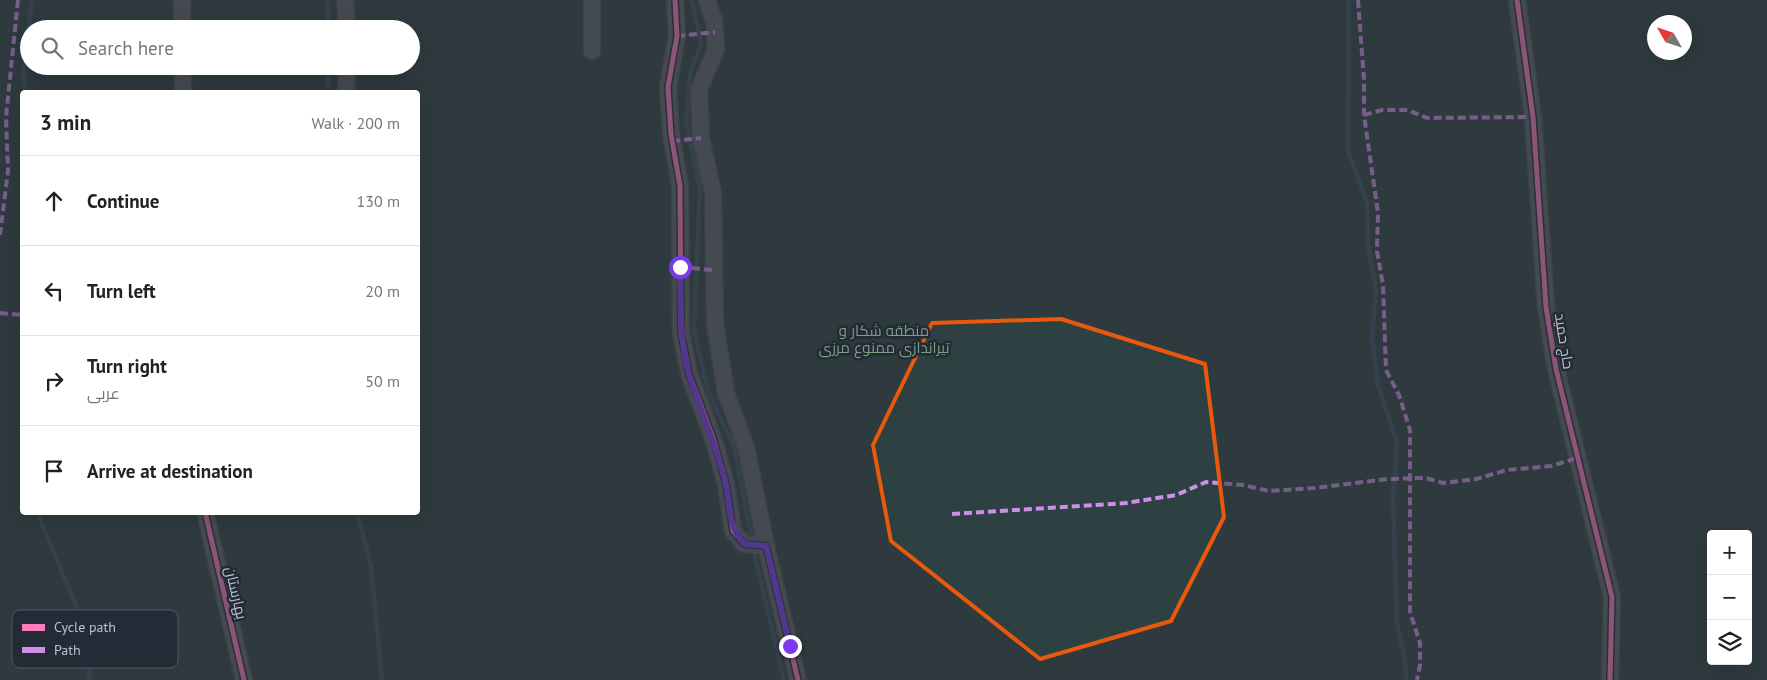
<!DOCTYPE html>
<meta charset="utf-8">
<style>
:root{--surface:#fff;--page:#f2f2f2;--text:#222;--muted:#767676;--line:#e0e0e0}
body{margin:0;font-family:"PT Sans",Cairo,sans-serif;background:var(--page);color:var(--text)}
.controls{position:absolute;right:15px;bottom:15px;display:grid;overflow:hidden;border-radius:5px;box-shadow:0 5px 20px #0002}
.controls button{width:45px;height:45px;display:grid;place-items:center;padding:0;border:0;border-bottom:1px solid var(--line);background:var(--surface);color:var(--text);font:25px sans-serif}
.compass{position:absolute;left:1647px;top:15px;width:45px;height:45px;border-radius:50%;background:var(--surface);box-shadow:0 5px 20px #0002;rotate:309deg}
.stop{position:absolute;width:15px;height:15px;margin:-11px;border:4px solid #7c3aed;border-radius:50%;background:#fff}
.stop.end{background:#7c3aed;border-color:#fff;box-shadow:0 1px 5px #0008}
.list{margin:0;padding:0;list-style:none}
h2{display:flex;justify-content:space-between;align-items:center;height:65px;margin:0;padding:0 20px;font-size:21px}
h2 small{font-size:16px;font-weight:400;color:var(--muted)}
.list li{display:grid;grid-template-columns:32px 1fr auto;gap:15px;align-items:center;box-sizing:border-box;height:90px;padding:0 20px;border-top:1px solid var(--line)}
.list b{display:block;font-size:19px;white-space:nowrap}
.list p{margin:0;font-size:16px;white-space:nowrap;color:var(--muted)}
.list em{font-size:16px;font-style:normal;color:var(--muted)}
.icon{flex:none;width:28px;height:28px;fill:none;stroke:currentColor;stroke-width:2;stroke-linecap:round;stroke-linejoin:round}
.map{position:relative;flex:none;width:1767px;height:680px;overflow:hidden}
.search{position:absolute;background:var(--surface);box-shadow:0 5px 20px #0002;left:20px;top:20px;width:400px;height:55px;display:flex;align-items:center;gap:12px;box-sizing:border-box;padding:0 18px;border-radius:28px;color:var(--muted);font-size:19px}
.panel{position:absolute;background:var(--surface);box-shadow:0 5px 20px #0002;left:20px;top:90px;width:400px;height:425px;border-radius:5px}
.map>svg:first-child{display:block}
</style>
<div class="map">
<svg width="1767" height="680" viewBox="0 0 1767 680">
<rect width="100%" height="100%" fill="#2f353c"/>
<path fill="#2d4042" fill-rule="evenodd" d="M 0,0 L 1767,0 L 1767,680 L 0,680 ZM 1654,22 L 1684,22 L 1684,52 L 1654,52 ZM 29,29 L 411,29 L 411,66 L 29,66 ZM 22,92 L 418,92 L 418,512 L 22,512 ZM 1711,534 L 1748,534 L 1748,661 L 1711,661 Z"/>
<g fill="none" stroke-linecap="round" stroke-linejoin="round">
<g stroke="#3f5064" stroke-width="4.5">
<polyline points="328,0 328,29"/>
<polyline points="692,0 701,44 690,73 686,124 700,188 694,330 708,391 734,447 752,540"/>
<polyline points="1349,0 1348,151 1367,202 1368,245 1376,290 1372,338 1378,385 1397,442 1393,499 1397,622 1405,662 1406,680"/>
<polyline points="25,92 23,69 32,0"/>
<polyline points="328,92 328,66"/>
<polyline points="40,512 39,517 92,644 89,680"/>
<polyline points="357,512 371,566 382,680"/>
<polyline points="753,548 784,680"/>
</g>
<defs>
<g id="street">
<polyline points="182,0 182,29"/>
<polyline points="345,0 347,29"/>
<polyline points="675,0 677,36 668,87 671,134 680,186 681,333 689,374 713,438 726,484 733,531 744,544 766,546 798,680"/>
<polyline points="707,0 714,21 716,49 699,90 701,138 713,193 715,324 726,393 746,447 766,546"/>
<polyline points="1517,0 1533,117 1546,307 1556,369 1612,597 1610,680"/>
<polyline points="592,51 592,0"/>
<polyline points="183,66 183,92"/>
<polyline points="346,92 347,66"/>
<polyline points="205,512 244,680"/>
</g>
</defs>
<use href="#street" stroke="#4d5156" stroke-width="19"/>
<use href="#street" stroke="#60646a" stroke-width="16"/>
<g stroke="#ce8fe9" stroke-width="4" stroke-dasharray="8 4" stroke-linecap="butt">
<polyline points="1358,0 1364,79 1364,115 1378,213 1377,251 1383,285 1386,370 1399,395 1410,430 1410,612 1420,643 1420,665 1417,680"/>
<polyline points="677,36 715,32"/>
<polyline points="1364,115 1382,110 1408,110 1427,118 1533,117"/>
<polyline points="672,141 701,138"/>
<polyline points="0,235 8,171 6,117 18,0"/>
<polyline points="680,267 713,270"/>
<polyline points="0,313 22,315"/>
<polyline points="952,514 1126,503 1176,495 1206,482 1243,485 1269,491 1315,488 1387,479 1426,478 1443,483 1476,479 1507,470 1551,466 1577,458"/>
</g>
<defs>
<g id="cycleway">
<polyline points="675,0 677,36 668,87 671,134 680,186 681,333 689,374 713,438 726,484 733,531 744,544 766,546 798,680"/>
<polyline points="1517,0 1533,117 1546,307 1556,369 1612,597 1610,680"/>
<polyline points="205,512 244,680"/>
</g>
</defs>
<use href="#cycleway" stroke="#232b36" stroke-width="8"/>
<use href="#cycleway" stroke="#fd7abc" stroke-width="5"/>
</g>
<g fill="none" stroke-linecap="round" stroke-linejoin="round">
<path stroke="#7c3aed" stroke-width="6" d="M 680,267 C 681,303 679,339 689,374 C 699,408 714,441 724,476 C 731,502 726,522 744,544 L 766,546 L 790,646"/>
</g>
<path d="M0 0H1767V680H0ZM 1061,319 L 1205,364 L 1224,517 L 1171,621 L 1040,659 L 891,541 L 873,445 L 932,323 Z" fill="#2f353c" fill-opacity=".55" fill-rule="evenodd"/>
<path fill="none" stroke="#e8590c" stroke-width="4" stroke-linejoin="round" d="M 1061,319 L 1205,364 L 1224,517 L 1171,621 L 1040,659 L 891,541 L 873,445 L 932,323 Z"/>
<g text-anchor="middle" stroke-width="5" stroke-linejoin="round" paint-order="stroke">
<g font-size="15" fill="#7c9e83" stroke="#232b36">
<text x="884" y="336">منطقه شکار و<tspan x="884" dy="17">تیراندازی ممنوع مرزی</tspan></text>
</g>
<g font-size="15" fill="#bbc2cb" stroke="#232b36">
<text transform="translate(1564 341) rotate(81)" y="5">حاج حمید</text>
<text transform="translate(236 593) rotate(77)" y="5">بهارستان</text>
</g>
</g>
<rect x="12" y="610" width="166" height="58" rx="8" fill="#232b36" stroke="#515863" stroke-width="1"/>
<rect x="22" y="624" width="23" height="7" fill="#fd7abc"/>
<rect x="22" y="647" width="23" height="6" fill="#ce8fe9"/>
<g font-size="14" fill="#bbc2cb">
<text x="54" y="632">Cycle path</text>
<text x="54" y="655">Path</text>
</g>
</svg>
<div class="controls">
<button>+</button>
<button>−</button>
<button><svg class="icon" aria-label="layers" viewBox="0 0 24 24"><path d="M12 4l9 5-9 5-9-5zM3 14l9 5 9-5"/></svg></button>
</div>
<svg class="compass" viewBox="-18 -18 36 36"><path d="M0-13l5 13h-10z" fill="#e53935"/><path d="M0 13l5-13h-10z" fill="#767676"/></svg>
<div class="stop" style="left:680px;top:267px"></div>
<div class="stop end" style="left:790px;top:646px"></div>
<div class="search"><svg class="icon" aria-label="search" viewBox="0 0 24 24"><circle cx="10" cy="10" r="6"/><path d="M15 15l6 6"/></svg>Search here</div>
<section class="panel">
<h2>3 min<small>Walk · 200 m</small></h2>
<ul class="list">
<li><svg class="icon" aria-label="ahead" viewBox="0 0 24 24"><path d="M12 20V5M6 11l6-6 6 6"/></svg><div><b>Continue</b></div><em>130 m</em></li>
<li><svg class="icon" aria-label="left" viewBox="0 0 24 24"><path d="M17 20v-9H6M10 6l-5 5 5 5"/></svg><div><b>Turn left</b></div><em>20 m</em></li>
<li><svg class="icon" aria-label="right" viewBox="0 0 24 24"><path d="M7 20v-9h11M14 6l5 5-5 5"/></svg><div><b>Turn right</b><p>عربی</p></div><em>50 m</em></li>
<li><svg class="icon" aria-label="arrive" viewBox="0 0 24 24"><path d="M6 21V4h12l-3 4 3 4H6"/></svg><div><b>Arrive at destination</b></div></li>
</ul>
</section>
</div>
